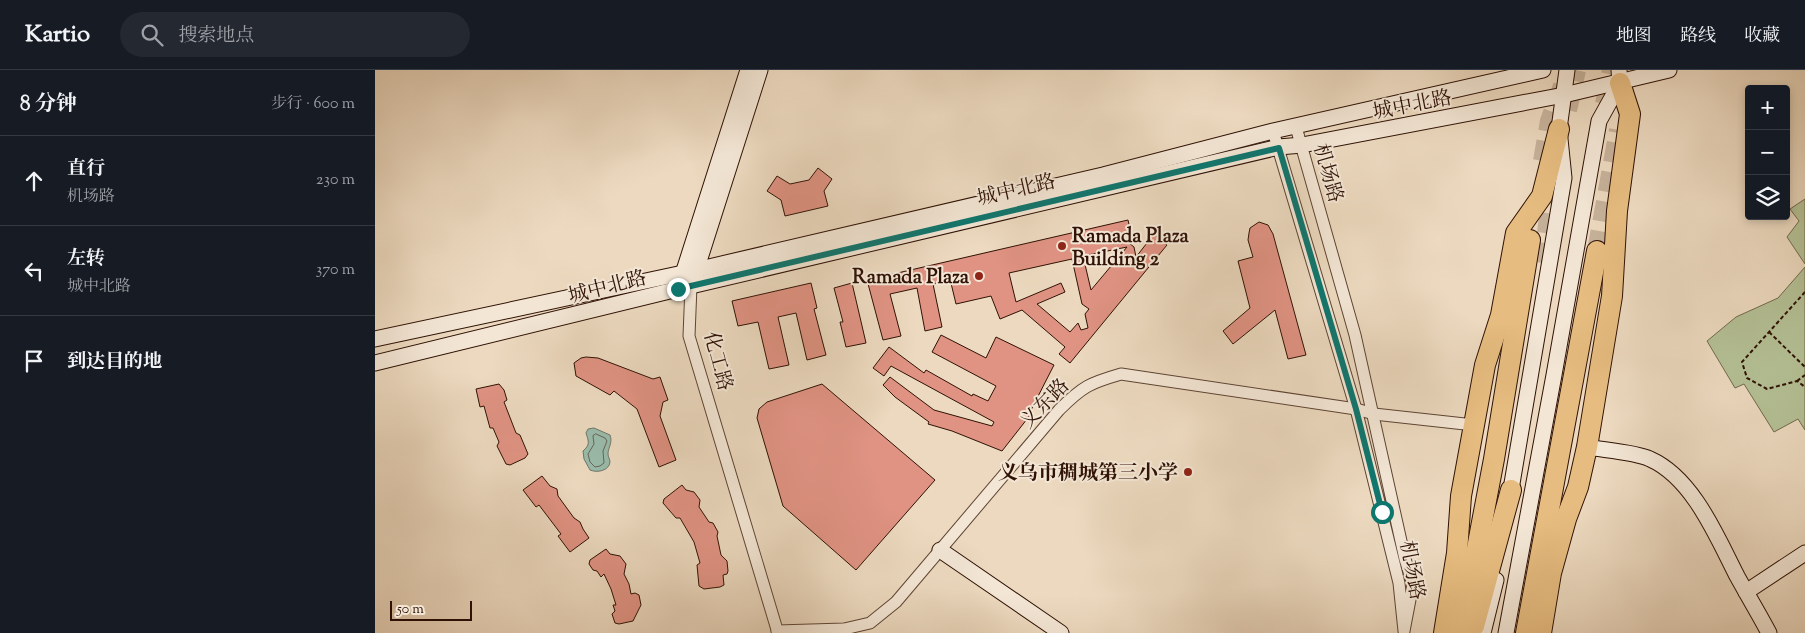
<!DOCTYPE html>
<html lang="zh">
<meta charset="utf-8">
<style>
:root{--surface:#171b24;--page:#242831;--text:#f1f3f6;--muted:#9ea1a6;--line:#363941}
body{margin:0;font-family:"Sorts Mill Goudy","Noto Serif SC",serif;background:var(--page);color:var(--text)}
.controls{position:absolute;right:15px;top:15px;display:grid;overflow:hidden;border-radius:5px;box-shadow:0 2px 8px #0003}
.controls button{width:45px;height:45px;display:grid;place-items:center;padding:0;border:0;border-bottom:1px solid var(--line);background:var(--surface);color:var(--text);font:25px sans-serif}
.scale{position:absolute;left:15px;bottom:12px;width:82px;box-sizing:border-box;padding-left:5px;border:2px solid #2f1205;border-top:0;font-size:14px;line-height:18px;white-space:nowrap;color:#2f1205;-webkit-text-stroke:4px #f3e6d5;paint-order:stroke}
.stop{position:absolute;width:15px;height:15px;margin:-11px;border:4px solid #0f766e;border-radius:50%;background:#fff}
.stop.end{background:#0f766e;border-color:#fff;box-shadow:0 1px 5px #0008}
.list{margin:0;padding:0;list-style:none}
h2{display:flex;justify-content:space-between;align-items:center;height:65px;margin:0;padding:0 20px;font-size:21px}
h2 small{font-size:16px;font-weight:400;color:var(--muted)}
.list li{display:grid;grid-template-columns:32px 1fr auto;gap:15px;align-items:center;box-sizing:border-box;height:90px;padding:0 20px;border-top:1px solid var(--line)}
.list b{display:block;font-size:19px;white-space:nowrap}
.list p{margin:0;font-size:16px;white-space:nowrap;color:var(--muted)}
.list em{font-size:16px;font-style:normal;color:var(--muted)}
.icon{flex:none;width:28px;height:28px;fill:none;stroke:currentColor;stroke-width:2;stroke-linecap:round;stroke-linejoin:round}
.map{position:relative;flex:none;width:1430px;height:563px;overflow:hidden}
header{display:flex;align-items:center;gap:30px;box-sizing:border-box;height:70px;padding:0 25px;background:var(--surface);border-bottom:1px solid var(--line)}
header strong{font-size:24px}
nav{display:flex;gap:28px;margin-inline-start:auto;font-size:18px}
.search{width:350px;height:45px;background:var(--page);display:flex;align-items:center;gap:12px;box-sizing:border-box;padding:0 18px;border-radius:28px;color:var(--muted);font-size:19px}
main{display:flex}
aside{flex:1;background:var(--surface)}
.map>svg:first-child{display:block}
</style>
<header>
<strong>Kartio</strong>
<div class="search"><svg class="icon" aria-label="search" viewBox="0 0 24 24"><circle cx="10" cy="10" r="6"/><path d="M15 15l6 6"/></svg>搜索地点</div>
<nav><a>地图</a><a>路线</a><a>收藏</a></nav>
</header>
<main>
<aside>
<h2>8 分钟<small>步行 · 600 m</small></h2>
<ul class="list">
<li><svg class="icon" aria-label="ahead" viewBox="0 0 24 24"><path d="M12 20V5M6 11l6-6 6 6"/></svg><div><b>直行</b><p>机场路</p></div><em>230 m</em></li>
<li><svg class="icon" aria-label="left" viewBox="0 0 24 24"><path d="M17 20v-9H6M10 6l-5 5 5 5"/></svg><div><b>左转</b><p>城中北路</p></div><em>370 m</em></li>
<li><svg class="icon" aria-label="arrive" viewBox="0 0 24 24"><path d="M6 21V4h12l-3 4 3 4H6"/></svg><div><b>到达目的地</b></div></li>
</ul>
</aside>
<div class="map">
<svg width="1430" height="563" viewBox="0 0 1430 563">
<rect width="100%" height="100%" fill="#ecd9bf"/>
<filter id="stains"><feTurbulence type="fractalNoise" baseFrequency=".004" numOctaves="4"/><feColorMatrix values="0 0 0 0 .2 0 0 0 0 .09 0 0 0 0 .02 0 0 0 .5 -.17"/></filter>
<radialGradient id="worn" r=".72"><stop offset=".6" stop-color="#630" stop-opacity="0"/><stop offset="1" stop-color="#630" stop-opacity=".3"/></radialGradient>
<g fill="#b4c095" stroke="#72694d">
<polygon points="1430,129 1430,194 1412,167 1424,151 1415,139"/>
<polygon points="1430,197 1430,360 1423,349 1399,362 1369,314 1360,318 1332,271 1361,247 1403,228"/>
</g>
<path fill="#9abbab" stroke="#6f7769" d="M 219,358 L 235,365 C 238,373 233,377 233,384 C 233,387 235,389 235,392 C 234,401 222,403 215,400 L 209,389 L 208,381 C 215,375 214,372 211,363 L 213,359 Z"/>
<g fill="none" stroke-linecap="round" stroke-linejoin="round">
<polygon stroke="#646658" stroke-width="1" points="221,364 230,368 232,371 228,381 229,393 225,396 220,397 215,392 213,384 219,374 218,366"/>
</g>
<g fill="#e09383" stroke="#2f1205" fill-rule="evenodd">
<polygon points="443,98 457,109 449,121 453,136 410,146 406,130 392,121 402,106 415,114 434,110"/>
<path d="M 753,150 L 756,163 L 744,165 L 759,177 L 761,187 L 779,164 L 792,175 L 695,293 L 684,284 L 690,277 L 647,240 L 625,249 L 616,226 L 581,234 L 575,209 L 558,214 L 567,257 L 550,261 L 542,218 L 515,224 L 526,266 L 508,270 L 492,210 ZM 752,177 L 716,220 L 708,186 ZM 697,189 L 707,234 L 714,239 L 710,244 L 713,258 L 706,260 L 703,253 L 695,262 L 662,234 L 690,222 L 686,213 L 641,232 L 634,203 Z"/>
<polygon points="884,152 893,155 898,164 931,285 913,289 900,240 858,274 848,261 875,238 863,191 878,187 873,170 874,163 875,158"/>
<polygon points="436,213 442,238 439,239 451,285 432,290 421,243 403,247 414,295 394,299 383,252 363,256 357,231"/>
<polygon points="477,213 491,273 471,277 465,252 468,252 459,218"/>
<polygon points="566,265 611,288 621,267 679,295 655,342 656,344 627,381 577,361 553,354 554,352 520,327 508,315 515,307 559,340 617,356 619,352 516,296 509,306 498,298 514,277 549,303 551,300 597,326 598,324 613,331 621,316 557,282"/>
<polygon points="211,287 223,288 278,309 285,307 293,330 288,332 285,346 301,390 284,397 262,339 239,321 235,325 201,306 199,293 206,288"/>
<polygon points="124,314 129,320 132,330 129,332 141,363 145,365 153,384 150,388 135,395 131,394 122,376 124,372 118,358 115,358 109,336 105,337 101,319"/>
<polygon points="447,314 560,410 481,500 408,436 382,348 384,339 392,332"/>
<polygon points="167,406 175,416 182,419 183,426 199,448 205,452 208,459 214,468 195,482 183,466 186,464 164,435 161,437 148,420"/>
<polygon points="307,415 311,420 319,422 325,430 324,437 334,452 338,453 343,462 342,466 346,485 352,491 353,501 352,504 348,505 349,515 345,517 329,519 324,516 322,495 325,493 319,472 305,448 301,448 288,433 289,429"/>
<polygon points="231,479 235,484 245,486 251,494 249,504 254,514 256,524 260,523 264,525 266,535 258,551 244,554 240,553 237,544 240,541 238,535 241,535 236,519 229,504 226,507 222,501 218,500 214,494 215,490"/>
</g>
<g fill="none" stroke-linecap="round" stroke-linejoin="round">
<g stroke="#c6b19a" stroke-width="20" stroke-dasharray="20 10" stroke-linecap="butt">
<polyline points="1230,34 1237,0"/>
<polyline points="1192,40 1201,0"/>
<polyline points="1168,91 1175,51 1188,16"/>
<polyline points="1222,181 1244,60"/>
<polyline points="1168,193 1180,102"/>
</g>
<defs>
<g id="street">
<polyline points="898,61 981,339 1024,513 1029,561 1038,514 1030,489 980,265 921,57"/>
<polyline points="316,216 314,266 403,563"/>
<path d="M 402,561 L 469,559 L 495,553 L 521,532 L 684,340 C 708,316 715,313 746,304 L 981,339 L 999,344 L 1099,355"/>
</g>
<g id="secondary">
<polyline points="319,207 385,0"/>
<polyline points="306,210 373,0"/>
<polyline points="0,269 308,203 728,105 898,61 1168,0"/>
<polyline points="0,293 303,219 904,77 927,75 1189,25 1294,0"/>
<path d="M 1212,377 C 1228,380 1261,382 1275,389 C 1318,408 1342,467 1362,506 C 1373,526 1384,544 1394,563"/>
<polyline points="1134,431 1189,108 1184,59 1192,0"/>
<polyline points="565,480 686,563"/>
<polyline points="1371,522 1430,483"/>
<polyline points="1108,563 1121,510"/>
<polyline points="1131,563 1179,305 1224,51 1245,13 1244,0"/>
</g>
<g id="highway">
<polyline points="1099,556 1136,420"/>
<polyline points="1069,563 1082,483 1086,426 1110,295 1126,245 1141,163 1167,126 1184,59"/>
<polyline points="1086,563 1119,389 1155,170"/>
<polyline points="1151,563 1222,181"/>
<polyline points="1166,563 1176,503 1191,449 1203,417 1212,377 1237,226 1242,141 1255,44 1245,13"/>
</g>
</defs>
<use href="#street" stroke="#5e4434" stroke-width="13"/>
<use href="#secondary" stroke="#2f1205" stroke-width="17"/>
<use href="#highway" stroke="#2f1205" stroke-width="22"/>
<g stroke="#2f1205" stroke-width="2" stroke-dasharray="4 2.5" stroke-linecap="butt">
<polyline points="1430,222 1367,292 1372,308 1392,319 1422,311 1430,317"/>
<polyline points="1394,262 1430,297"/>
<polyline points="1422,311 1430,305"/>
</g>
<use href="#street" stroke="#f3e6d5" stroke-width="11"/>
<use href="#secondary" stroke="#f3e6d5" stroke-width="15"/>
<use href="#highway" stroke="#e6bc80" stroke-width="20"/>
</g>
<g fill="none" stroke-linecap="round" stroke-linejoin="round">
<polyline stroke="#0f766e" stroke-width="6" points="303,219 904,78 981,339 1007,442"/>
</g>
<g fill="#8f2418" stroke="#f3e6d5" stroke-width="2">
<circle cx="687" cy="176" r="5"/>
<circle cx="604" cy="206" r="5"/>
<circle cx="813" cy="402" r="5"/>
</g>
<g text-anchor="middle" stroke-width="4" stroke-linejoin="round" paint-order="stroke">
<g font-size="20" fill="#2f1205" stroke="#f3e6d5">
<text transform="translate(1037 34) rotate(-11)" y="7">城中北路</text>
<text transform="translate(954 103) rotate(74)" y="7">机场路</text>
<text transform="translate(641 119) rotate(-13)" y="7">城中北路</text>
<text transform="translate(232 216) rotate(-14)" y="7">城中北路</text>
<text transform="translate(344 291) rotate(75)" y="7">化工路</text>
<text transform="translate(669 333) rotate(-46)" y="7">义东路</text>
<text transform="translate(1038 500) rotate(79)" y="7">机场路</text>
</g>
<g font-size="20" font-weight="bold" fill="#2f1205" stroke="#f3e6d5" text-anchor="end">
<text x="697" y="172" text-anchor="start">Ramada Plaza<tspan x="697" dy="23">Building 2</tspan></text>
<text x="594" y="213">Ramada Plaza</text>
<text x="803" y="409">义乌市稠城第三小学</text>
</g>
</g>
<rect width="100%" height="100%" filter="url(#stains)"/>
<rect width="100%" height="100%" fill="url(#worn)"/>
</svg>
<div class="controls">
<button>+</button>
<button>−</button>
<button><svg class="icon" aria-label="layers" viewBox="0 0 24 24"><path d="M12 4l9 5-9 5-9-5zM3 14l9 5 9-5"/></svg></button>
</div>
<div class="scale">50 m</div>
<div class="stop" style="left:1007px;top:442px"></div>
<div class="stop end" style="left:303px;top:219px"></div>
</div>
</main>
